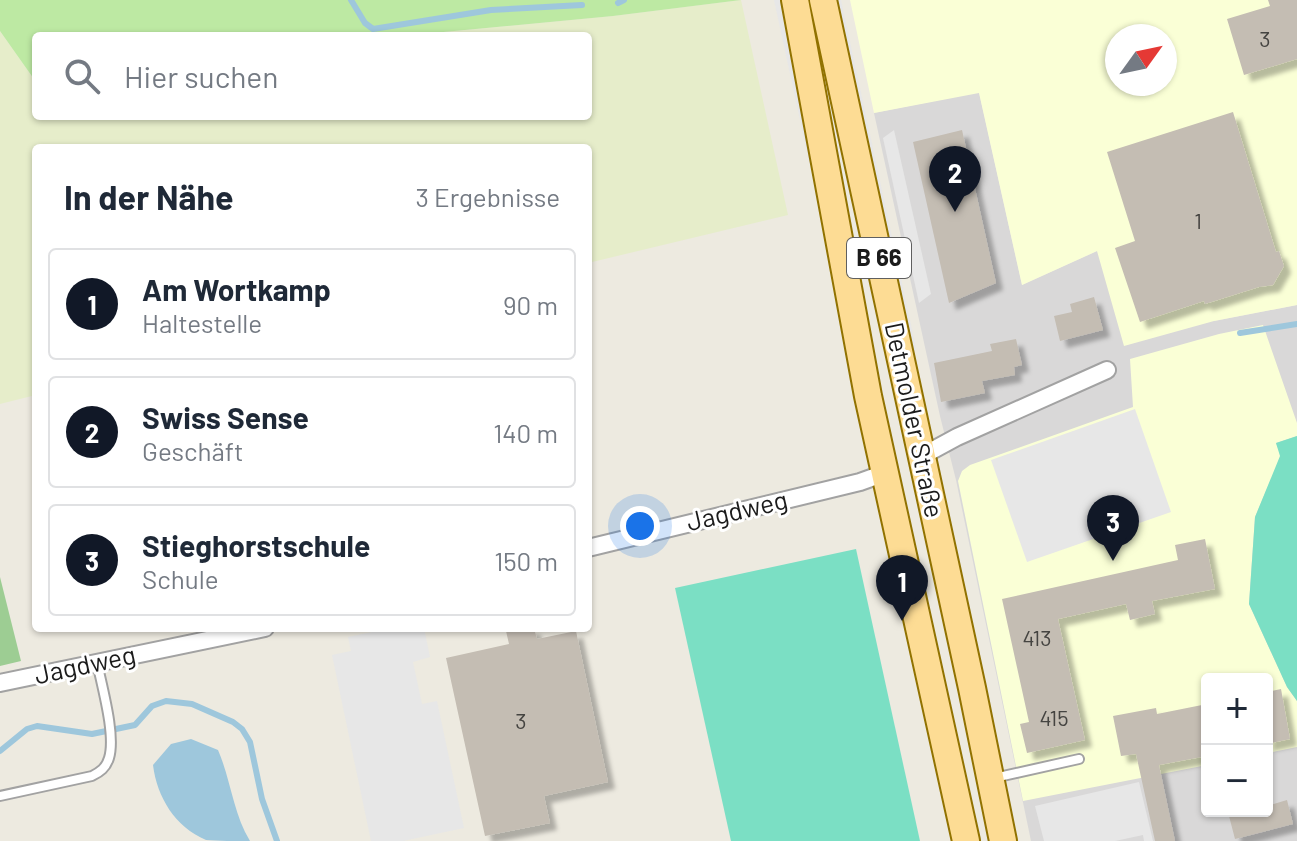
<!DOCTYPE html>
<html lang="de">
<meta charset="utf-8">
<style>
:root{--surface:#fff;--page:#f2f2f3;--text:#1f2937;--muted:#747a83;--line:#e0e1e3;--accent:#111827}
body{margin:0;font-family:Barlow,sans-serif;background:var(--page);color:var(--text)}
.controls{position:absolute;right:24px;bottom:24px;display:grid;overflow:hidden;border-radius:8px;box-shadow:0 2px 6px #0004}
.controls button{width:72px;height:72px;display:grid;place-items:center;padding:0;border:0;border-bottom:2px solid var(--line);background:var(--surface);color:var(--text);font:40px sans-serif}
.compass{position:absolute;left:1105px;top:24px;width:72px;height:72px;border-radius:50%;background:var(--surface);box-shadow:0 2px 6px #0004;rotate:57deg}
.you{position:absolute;left:640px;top:526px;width:28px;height:28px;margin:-20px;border:6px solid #fff;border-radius:50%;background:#1a73e8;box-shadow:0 0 0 12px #1a73e833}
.badge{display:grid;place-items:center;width:52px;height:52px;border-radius:50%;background:var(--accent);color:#fff;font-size:26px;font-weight:700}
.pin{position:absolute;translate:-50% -66px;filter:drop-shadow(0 2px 4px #0008)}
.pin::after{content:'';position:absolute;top:42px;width:28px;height:24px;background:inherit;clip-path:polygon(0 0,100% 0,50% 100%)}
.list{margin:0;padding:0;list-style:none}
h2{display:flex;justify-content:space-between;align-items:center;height:104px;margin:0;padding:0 32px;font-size:34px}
h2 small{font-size:26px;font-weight:400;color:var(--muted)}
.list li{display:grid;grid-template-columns:52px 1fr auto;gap:24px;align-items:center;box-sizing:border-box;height:112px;margin:0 16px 16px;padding:0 16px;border:2px solid var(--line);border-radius:8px}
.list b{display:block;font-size:30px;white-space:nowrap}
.list p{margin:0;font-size:26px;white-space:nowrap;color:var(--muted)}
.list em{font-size:26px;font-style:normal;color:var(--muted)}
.icon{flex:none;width:44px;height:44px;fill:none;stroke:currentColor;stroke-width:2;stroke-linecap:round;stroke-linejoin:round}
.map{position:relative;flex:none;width:1297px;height:841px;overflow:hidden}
.search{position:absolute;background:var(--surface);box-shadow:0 2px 6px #0004;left:32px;top:32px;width:560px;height:88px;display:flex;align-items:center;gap:20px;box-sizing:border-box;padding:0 28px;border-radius:8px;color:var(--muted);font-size:30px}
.panel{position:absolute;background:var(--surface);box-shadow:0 2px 6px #0004;left:32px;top:144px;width:560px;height:488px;border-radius:8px}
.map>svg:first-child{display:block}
</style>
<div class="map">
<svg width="1297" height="841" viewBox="0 0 1297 841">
<defs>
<filter id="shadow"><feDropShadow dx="7" dy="7" stdDeviation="2" flood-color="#0004"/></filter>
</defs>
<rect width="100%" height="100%" fill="#edeae0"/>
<path fill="#d9d8d8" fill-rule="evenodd" d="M 979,92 L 1022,285 L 1097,251 L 1214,321 L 1297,305 L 1297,841 L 1031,841 L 956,480 L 940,416 L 874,113 ZM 1207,679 L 1267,679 L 1267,811 L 1207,811 Z"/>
<g fill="#faffd6" fill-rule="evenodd">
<path d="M 850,0 L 1297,0 L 1297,305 L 1214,321 L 1124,346 L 1097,251 L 1022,285 L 979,93 L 874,113 ZM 1117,36 L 1165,36 L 1165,84 L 1117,84 Z"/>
<polygon points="1263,325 1297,423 1297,436 1276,443 1281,456 1255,517 1249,604 1287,687 1297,701 1297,747 1267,753 1267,679 1207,679 1207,765 1023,801 958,481 962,471 970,465 1133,407 1130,359 1219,334"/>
</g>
<polygon fill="#e6edca" points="741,0 788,215 588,263 588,148 36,148 36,395 0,404 0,31 36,82 36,116 588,116 588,36 401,36 613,16"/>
<polygon fill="#bde9a3" points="0,0 741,0 613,16 401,36 36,36 36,82 0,31"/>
<polygon fill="#9dcd93" points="0,577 21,661 0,666"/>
<g fill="#7bdfc4">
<polygon points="1297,436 1297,701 1287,687 1249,604 1255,517 1280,456 1276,443"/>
<polygon points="856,549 920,841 731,841 675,588"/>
</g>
<g fill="#e7e7e7">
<polygon points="774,0 781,0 821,179 810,166"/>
<polygon points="835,0 841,0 916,348 911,359"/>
<polygon points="894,130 931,294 919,303 883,138"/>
<polygon points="1135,409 1171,512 1027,562 991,460"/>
<polygon points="391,628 424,628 430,657 413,662 422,704 437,701 464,828 403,841 371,841 332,655 351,651 348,637"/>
<polygon points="1139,782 1153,841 1144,841 1143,835 1115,841 1044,841 1035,806"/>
</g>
<path fill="#9ec7dc" d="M 191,739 L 218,750 C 231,780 233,813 250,841 C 237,841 217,841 206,840 C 175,827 157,797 153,765 L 171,744 Z"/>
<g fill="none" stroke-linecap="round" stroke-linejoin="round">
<g stroke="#9ec7dc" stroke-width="6">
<polyline points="351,0 365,23 373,29 491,10 582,5"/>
<polyline points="618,3 624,0"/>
<polyline points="1240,333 1297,324"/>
<polyline points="0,751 27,729 37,726 92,734 135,725 152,706 166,701 192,704 233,722 242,729 250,742 262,799 277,841"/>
</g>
</g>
<g fill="#c4bdb3" filter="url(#shadow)">
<polygon points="1268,0 1297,0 1297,59 1244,75 1227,19 1270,6"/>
<polygon points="1233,112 1276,252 1279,251 1284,266 1273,285 1259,287 1205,304 1204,301 1140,322 1115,248 1135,241 1107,152"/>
<polygon points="962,130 996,283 949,303 913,142"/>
<polygon points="1094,297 1103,330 1060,341 1054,316 1072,312 1070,304"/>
<polygon points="1016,339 1022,365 1014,367 1015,375 982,381 985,393 941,402 934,363 992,351 990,344"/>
<polygon points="1205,539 1215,589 1152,601 1155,614 1130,620 1126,604 1058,619 1085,740 1027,753 1020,724 1029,722 1002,599 1178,560 1175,545"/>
<polygon points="520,628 534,628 537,639 576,631 608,782 544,796 550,823 485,836 446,658 509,644 506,631"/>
<polygon points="1281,689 1290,739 1267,744 1267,692"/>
<polygon points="1207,704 1207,756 1159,765 1175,841 1155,841 1136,754 1121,756 1113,716 1156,708 1157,714"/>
<polygon points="1287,800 1293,824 1235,839 1229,816 1247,811 1267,811 1267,806"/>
</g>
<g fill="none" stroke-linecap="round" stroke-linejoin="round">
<defs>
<g id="lane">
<polyline points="994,778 1079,759"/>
<path d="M 0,796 L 92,776 C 100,772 106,768 109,758 C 116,735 102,687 97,662"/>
</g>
<g id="street">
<polyline points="922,456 957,437 1107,370"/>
<polyline points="588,548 860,482 885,473"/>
<polyline points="0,683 265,628"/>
</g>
<g id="primary">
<polyline points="795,0 868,396 966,841"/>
<polyline points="823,0 972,688 1003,841"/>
</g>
</defs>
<use href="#lane" stroke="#a2a2a2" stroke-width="12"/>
<use href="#street" stroke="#a2a2a2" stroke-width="20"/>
<use href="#primary" stroke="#917200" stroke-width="30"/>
<use href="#lane" stroke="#fff" stroke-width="8"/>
<use href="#street" stroke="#fff" stroke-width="16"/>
<use href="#primary" stroke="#fddc94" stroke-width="26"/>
</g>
<g text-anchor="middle" stroke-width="6" stroke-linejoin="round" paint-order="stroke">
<g font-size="22" fill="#454441">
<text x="1265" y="47">3</text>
<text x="1198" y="229">1</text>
<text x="1037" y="646">413</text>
<text x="1054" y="726">415</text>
<text x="521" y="729">3</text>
</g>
<rect fill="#fff" stroke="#5f5f5f" stroke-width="2" x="847" y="238" width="64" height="40" rx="6"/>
<g font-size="24" font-weight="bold" fill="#1b1b1b">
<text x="879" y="266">B 66</text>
</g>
<g font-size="26" fill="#1b1b1b" stroke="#fff">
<text transform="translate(914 420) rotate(78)" y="9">Detmolder Straße</text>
<text transform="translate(737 511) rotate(-13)" y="9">Jagdweg</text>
<text transform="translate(85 665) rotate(-12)" y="9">Jagdweg</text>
</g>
</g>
</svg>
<div class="controls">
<button>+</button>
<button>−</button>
</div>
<svg class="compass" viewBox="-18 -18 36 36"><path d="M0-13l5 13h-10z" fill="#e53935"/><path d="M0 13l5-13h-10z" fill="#747a83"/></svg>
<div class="you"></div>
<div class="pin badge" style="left:902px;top:621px">1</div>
<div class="pin badge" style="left:955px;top:212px">2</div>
<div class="pin badge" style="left:1113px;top:561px">3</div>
<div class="search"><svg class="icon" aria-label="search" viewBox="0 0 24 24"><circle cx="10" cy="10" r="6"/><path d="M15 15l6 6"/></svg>Hier suchen</div>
<section class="panel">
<h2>In der Nähe<small>3 Ergebnisse</small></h2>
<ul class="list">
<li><span class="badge">1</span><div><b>Am Wortkamp</b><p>Haltestelle</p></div><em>90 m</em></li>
<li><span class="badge">2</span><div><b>Swiss Sense</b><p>Geschäft</p></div><em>140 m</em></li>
<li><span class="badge">3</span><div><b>Stieghorstschule</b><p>Schule</p></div><em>150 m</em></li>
</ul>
</section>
</div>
